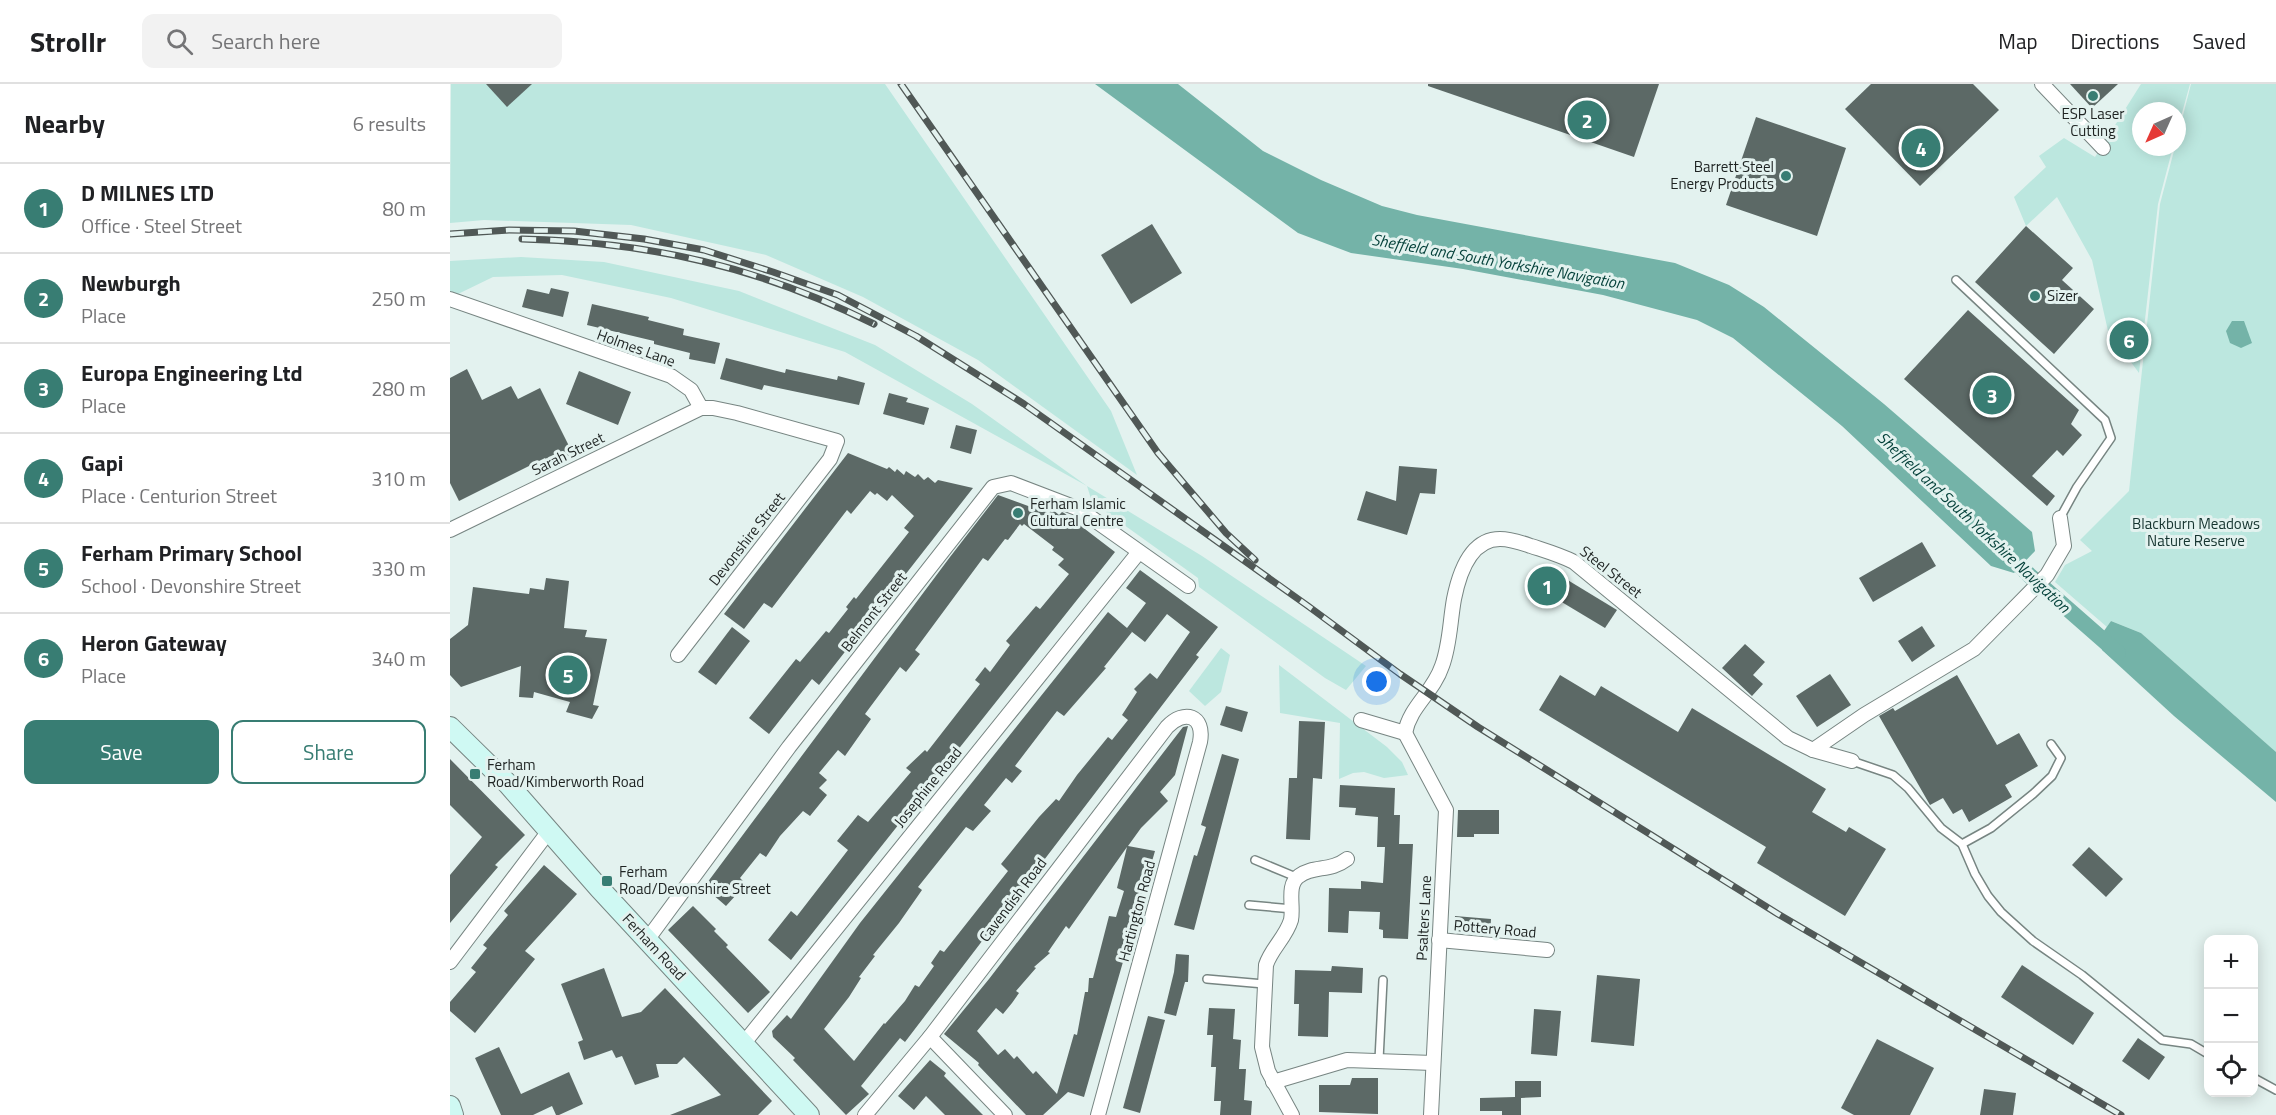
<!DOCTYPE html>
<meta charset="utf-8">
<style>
:root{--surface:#fff;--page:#f2f2f2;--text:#202124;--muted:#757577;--line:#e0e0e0;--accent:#387d73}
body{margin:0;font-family:"Titillium Web",sans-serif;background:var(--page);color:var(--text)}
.controls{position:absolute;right:18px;bottom:18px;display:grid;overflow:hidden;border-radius:12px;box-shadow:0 3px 15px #0003}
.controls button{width:54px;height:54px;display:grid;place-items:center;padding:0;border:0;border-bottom:2px solid var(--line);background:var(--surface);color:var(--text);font:30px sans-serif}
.compass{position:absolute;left:1682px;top:18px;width:54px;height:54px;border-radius:50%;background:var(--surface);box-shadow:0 3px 15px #0003;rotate:225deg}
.you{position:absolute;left:927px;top:598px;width:21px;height:21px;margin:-15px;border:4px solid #fff;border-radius:50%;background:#1a73e8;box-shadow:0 0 0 9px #1a73e833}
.badge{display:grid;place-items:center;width:39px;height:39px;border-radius:50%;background:var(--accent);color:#fff;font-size:20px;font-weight:700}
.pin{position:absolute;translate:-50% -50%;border:3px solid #fff;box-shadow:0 2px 6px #0006}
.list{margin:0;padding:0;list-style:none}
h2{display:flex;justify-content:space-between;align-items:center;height:78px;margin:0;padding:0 24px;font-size:26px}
h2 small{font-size:20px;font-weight:400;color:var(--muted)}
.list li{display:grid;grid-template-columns:39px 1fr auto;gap:18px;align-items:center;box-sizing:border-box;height:90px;padding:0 24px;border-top:2px solid var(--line)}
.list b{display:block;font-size:22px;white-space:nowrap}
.list p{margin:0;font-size:20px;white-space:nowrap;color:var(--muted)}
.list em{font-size:20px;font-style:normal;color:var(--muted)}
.actions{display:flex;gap:12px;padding:18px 24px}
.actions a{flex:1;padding:14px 0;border:2px solid var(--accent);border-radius:12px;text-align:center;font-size:21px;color:var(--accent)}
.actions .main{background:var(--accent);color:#fff}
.icon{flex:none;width:33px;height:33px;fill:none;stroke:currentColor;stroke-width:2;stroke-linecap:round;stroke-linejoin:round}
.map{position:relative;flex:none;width:1826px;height:1031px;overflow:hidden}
header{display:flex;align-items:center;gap:36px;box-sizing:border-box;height:84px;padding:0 30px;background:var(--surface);border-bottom:2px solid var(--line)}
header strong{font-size:28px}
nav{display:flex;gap:33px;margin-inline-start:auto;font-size:21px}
.search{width:420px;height:54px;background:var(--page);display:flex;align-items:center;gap:15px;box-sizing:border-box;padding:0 21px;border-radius:12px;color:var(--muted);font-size:22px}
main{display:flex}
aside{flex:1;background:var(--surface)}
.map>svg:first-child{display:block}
</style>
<header>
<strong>Strollr</strong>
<div class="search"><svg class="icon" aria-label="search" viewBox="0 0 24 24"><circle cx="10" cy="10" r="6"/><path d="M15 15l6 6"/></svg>Search here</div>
<nav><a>Map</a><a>Directions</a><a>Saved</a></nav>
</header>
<main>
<aside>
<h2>Nearby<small>6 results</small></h2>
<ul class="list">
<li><span class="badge">1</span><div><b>D MILNES LTD</b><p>Office · Steel Street</p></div><em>80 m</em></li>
<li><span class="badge">2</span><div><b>Newburgh</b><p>Place</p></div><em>250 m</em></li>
<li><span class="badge">3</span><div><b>Europa Engineering Ltd</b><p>Place</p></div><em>280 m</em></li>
<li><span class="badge">4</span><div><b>Gapi</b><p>Place · Centurion Street</p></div><em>310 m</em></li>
<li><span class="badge">5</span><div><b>Ferham Primary School</b><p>School · Devonshire Street</p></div><em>330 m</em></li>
<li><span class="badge">6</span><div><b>Heron Gateway</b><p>Place</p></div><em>340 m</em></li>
</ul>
<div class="actions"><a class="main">Save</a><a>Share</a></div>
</aside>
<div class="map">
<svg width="1826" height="1031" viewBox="0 0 1826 1031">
<rect width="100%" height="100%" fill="#e3f2ef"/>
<g fill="#bce7df">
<polygon points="1,0 435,0 661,327 687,391 528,276 413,213 316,171 181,141 34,136 0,139"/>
<polygon points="1691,0 1740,0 1727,47 1727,27 1691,27 1691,63 1723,63 1708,120 1689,289 1658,247 1642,176 1607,113 1576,142 1564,113 1596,83 1589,72 1614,54 1645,73"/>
<polygon points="1741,0 1826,0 1826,668 1691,549 1661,537 1657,543 1605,498 1615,481 1642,467 1630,456 1679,407 1710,120 1725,63 1727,63 1727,55"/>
<polygon points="71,173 154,178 289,207 425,261 522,320 637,402 752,472 916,582 896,606 875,594 749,503 748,494 642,418 637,402 395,268 221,214 112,191 43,193 8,210 0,207 0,177"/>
<polygon points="771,564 780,571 771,608 755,622 739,607"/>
<polygon points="829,581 937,663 952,678 958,691 934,694 914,688 903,689 889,695 890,639 830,629"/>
</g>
<g fill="#74b3a8">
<polygon points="645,0 728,0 813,67 871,96 932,122 967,131 1225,179 1279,201 1314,223 1434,320 1582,448 1585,467 1564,489 1541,482 1392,342 1283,254 1247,236 1153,211 1013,185 901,169 848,149"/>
<polygon points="1782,237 1794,237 1802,259 1791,264 1780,259 1776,247"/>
<polygon points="1661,537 1691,549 1826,668 1826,718 1724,632 1652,566 1651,551"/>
</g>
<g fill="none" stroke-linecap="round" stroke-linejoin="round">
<polyline stroke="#74b3a8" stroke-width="16" points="1556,467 1579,491 1668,569"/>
</g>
<g fill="#5c6966" fill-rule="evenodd">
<polygon points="36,0 82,0 57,23"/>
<polygon points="978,0 1209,0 1184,73 978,2"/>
<polygon points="1421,0 1523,0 1549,26 1470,102 1395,25"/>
<polygon points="1620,0 1668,0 1642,24"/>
<polygon points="1306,33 1396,64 1367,152 1276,121"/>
<polygon points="702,140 732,189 681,220 651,171"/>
<polygon points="1576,142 1623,184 1612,196 1644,225 1604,270 1525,198"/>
<polygon points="101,204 119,208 113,233 72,223 77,205 99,210"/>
<polygon points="142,220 199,233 198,236 234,245 233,251 270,259 265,280 239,275 240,269 204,260 204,257 137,241"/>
<polygon points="1518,226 1629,326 1621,340 1632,351 1613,372 1607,366 1582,392 1605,412 1597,422 1454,295"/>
<polygon points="276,274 335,289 336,285 387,296 388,292 415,299 409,321 314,301 312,306 270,295"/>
<polygon points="17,285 32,316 61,302 68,315 90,304 123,370 99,382 95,374 9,417 0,399 0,294"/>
<polygon points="129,287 181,308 168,341 116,320"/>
<polygon points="439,309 458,314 456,318 479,324 474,341 433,330"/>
<polygon points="506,341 527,346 521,370 500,364"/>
<polygon points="398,369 437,385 439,383 445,388 447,385 454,391 456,387 465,393 468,390 474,396 478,393 485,399 488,396 523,404 369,601 362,595 319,650 299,634 346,575 350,578 376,547 379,549 398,525 396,523 404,513 406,515 459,448 454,444 464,432 442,411 437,417 427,409 425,411 420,407 401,430 397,426 322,524 314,519 294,545 274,530"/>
<polygon points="949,382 987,385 985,410 970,409 957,451 907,436 916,407 946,417"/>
<polygon points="548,411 589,426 592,423 599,429 602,425 609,431 612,428 614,429 665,468 341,876 318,856 341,827 347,832 398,766 387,757 408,731 418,738 461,688 456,684 475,666 477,668 530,600 525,596 535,583 540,588 560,561 556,557 586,522 590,525 619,490 608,481 614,475 602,466 604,463 574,440 572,442 570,440 558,456 555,455 538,477 533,474 465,566 470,570 456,588 450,583 415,630 421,635 395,672 388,666 369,689 377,696 369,704 377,711 360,732 353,727 330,752 316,773 310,769 290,794 296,800 276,822 254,803 500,473"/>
<polygon points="1472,458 1486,482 1423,518 1409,494"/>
<path d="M 690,486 L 768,543 L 746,571 L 749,573 L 455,958 L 450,954 L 411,1002 L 419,1010 L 396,1031 L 343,976 L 345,974 L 323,953 L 322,947 L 337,931 L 341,935 L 410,839 L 658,528 L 677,544 L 696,519 L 676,504 ZM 717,530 L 740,548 L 707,595 L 700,589 L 684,605 L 687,608 L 672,631 L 678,636 L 662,656 L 658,653 L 627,691 L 609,717 L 606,715 L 589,733 L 560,769 L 551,780 L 558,787 L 494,868 L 490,866 L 481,879 L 484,882 L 469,903 L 465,901 L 455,917 L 435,940 L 434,939 L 404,977 L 374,945 L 399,913 L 411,894 L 409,893 L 425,872 L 423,871 L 449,839 L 472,806 L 468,803 L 516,743 L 523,747 L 541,727 L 534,721 L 556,694 L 562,699 L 572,687 L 565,682 L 607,627 L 614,632 L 656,584 L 654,583 L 682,548 L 677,544 L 695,558 Z"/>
<polygon points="1111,492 1167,526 1155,544 1100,511"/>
<polygon points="96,494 119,497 114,544 137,546 135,553 157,555 143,621 149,622 142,635 116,628 120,618 84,608 83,614 69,613 71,582 11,603 0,591 0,555 18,541 23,503 79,510 80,504 94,506"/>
<polygon points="1472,542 1485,562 1462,578 1448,557"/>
<polygon points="282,543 300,557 266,601 248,588"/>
<polygon points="1295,560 1315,578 1303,591 1313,600 1302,612 1272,584"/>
<polygon points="1380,590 1401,621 1367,643 1346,612"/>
<polygon points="1110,591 1145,612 1151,602 1228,648 1242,624 1376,705 1362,728 1396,748 1399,743 1436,765 1395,832 1307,779 1316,763 1089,626"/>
<polygon points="1507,591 1547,661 1569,649 1588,682 1555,701 1562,713 1519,738 1512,725 1503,730 1493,714 1480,721 1429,632 1443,624 1445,627"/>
<polygon points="776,622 798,628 792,648 770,641"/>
<polygon points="849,637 875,638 872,695 863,694 860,756 836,755 839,694 847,694"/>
<path d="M 738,642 L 725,691 L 710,708 L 718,717 L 691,744 L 678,762 L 705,767 L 634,1013 L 618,1008 L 593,1031 L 576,1031 L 528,981 L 529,979 L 494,950 L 539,895 L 733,643 ZM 677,763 L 667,804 L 674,807 L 666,833 L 659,832 L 643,894 L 639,894 L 638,908 L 635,908 L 627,951 L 624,950 L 607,1010 L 586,987 L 583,990 L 567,972 L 564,975 L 555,965 L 548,971 L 527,947 L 546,924 L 553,930 L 562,919 L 569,909 L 566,907 L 586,884 L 584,883 L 600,869 L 598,868 L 616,842 L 619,845 Z"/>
<polygon points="772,670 789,675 744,846 724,841 744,771 747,772 756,743 751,741"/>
<polygon points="0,675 75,751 45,781 48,783 0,839 0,791 32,753 0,721"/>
<polygon points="890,701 945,704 944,731 950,731 949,760 963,760 958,855 933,854 933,846 929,845 930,828 899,827 898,849 878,848 879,804 911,805 911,797 933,799 935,763 927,763 928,733 905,731 906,724 889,723"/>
<polygon points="1008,726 1049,726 1049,750 1024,750 1024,753 1007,753"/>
<polygon points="1639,763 1673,795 1656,813 1622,781"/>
<polygon points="94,781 127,810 75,867 85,875 25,949 0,927 0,918 26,888 21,884 37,864 33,861 58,831 54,827"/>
<polygon points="243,822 266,845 264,847 278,861 276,863 320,908 298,929 218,846"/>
<polygon points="1005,832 1041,835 1040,850 1004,847"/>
<polygon points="726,870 739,871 738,898 735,898 726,932 714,929 724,888"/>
<polygon points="1572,881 1644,929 1623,961 1551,913"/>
<polygon points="882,882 913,884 912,909 879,908 878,953 848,952 849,920 844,920 845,886 881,887"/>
<polygon points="154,884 172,933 191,928 215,904 322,1017 308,1031 220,1031 271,1011 234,973 227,980 206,980 209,993 185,1001 172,972 166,974 162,966 134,976 128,958 133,956 111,900"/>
<polygon points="1147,891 1190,895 1184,962 1141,958"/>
<polygon points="759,924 785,925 783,955 791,956 789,985 796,985 794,1016 802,1017 801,1031 770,1031 771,1017 764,1017 766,983 761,983 763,951 757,951"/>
<polygon points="1084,925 1111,927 1107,972 1081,970"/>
<polygon points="698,932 715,936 690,1029 673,1024"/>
<polygon points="1688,954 1715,973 1699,996 1672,977"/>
<polygon points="1427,955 1484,984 1460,1031 1404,1031 1391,1024"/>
<polygon points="49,963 71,1010 119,988 133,1020 109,1031 106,1031 102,1022 83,1031 51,1031 25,974"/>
<polygon points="480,976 496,989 494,992 533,1031 495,1031 476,1012 464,1026 448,1012"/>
<polygon points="902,994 928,994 928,1030 869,1028 869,1001 900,1001"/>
<polygon points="1065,997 1091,997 1091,1013 1071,1014 1071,1031 1052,1031 1052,1027 1030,1027 1030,1014 1065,1013"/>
<polygon points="1534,1005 1566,1009 1563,1031 1530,1031"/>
</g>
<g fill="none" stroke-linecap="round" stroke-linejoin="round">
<defs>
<g id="lane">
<polyline points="1506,196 1655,336 1661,354 1627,403 1610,434"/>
<polyline points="1402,677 1443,691 1458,704 1491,744 1512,760 1525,790 1538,812 1551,828 1583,857 1632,891 1712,956 1741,960 1758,970"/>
<polyline points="1512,760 1541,744 1583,710 1602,692 1611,674 1601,660"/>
<polyline points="805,776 846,793"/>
<polyline points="799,821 843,825"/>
<polyline points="757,895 814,900"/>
<polyline points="929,976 933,896"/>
<polyline points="1804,994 1826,1006"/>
</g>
<g id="street">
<polyline points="1592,0 1653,64"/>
<polyline points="0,215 221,292 241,306 251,324 263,324 287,329 387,357 380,375 228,571"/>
<polyline points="0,446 251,324"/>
<polyline points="911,636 955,649"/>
<path d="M 955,649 C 960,622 983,609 992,582 C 1000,561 1000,537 1004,515 C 1009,490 1020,455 1050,455 C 1061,455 1072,459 1081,462 C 1096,467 1110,471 1124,478 L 1338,654 L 1363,666 L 1402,677"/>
<polyline points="955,649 996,726 981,1031"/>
<polyline points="1363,666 1414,631 1524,565 1597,491 1614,462 1610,434"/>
<polyline points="197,856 339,663 543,403 561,399 629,425 738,502"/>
<polyline points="989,856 1097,866"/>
<polyline points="0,878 99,747"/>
<polyline points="480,953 555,1031"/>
<polyline points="294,959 689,468"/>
<polyline points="823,998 897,976 983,979"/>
<path d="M 415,1031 L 480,953 L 717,643 C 734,625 755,631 750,658 L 648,1031"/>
<path d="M 842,1031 L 818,987 L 812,963 L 816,881 C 821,865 836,853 841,836 C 844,822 836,801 849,792 C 864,781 880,788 897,775"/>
</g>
<g id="secondary">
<polyline points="0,643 58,700 149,804 359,1031"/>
<polyline points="0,1022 3,1031"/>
</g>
</defs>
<use href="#lane" stroke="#778582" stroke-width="10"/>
<use href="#street" stroke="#778582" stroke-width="16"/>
<use href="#secondary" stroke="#778582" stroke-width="22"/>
<use href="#lane" stroke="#fff" stroke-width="7"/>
<use href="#street" stroke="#fff" stroke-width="14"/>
<use href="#secondary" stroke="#cff9f3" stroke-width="20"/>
<defs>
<g id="rail">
<polyline points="451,0 708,369 776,449 805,476"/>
<polyline points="0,150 59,146 124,147 194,155 254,166 323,188 388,211 466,252 574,320 858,522 950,590 1028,643 1328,830 1671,1031"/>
<path d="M 72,155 C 200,158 309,183 424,240"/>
</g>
</defs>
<use href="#rail" stroke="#505856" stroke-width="7"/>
<use href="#rail" stroke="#e3f2ef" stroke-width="4.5" stroke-dasharray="14" stroke-linecap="butt"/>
</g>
<g fill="#387d73" stroke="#e3f2ef" stroke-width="2">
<circle cx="1643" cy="12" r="6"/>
<circle cx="1336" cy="92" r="6"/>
<circle cx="1585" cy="212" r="6"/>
<circle cx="568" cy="429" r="6"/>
<rect x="19" y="684" width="12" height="12" rx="3"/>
<rect x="151" y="791" width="12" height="12" rx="3"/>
</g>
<g text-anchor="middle" stroke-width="6" stroke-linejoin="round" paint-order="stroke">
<g font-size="15" fill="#1e2322" stroke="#e3f2ef" text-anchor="start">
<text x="1643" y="35" text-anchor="middle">ESP Laser<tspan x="1643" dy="17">Cutting</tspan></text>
<text x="1324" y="88" text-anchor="end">Barrett Steel<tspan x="1324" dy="17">Energy Products</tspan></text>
<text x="1597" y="217">Sizer</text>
<text x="580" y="425">Ferham Islamic<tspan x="580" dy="17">Cultural Centre</tspan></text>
<text x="37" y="686">Ferham<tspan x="37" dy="17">Road/Kimberworth Road</tspan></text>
<text x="169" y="793">Ferham<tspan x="169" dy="17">Road/Devonshire Street</tspan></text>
</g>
<g font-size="15" fill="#1e2322" stroke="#e3f2ef">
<text transform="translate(186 264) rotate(20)" y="5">Holmes Lane</text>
<text transform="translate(118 370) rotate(-26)" y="5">Sarah Street</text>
<text transform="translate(297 455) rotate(-52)" y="5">Devonshire Street</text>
<text transform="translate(1161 488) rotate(38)" y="5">Steel Street</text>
<text transform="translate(424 528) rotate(-52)" y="5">Belmont Street</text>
<text transform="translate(478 703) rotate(-51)" y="5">Josephine Road</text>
<text transform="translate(563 816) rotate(-53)" y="5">Cavendish Road</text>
<text transform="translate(687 827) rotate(-75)" y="5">Hartington Road</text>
<text transform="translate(974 834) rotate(-87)" y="5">Psalters Lane</text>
<text transform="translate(1045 845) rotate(5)" y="5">Pottery Road</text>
<text transform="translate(204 863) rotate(47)" y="5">Ferham Road</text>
</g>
<g font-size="15" fill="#15342f" stroke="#e3f2ef">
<text x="1746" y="445">Blackburn Meadows<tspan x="1746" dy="17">Nature Reserve</tspan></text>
</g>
<g font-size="16" font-style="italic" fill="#023f38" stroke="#e3f2ef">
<text transform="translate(1048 177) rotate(10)" y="6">Sheffield and South Yorkshire Navigation</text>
<text transform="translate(1524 438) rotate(43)" y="6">Sheffield and South Yorkshire Navigation</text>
</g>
</g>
</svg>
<div class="controls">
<button>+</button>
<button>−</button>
<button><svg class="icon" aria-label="locate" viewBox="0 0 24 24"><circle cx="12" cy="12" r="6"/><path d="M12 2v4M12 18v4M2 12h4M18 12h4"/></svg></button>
</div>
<svg class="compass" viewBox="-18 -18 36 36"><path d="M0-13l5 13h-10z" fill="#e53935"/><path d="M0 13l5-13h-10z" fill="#757577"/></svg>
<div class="you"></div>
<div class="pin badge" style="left:1097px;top:502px">1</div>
<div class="pin badge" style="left:1137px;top:36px">2</div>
<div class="pin badge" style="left:1542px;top:311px">3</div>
<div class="pin badge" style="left:1471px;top:64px">4</div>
<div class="pin badge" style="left:118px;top:591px">5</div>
<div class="pin badge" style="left:1679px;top:256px">6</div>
</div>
</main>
